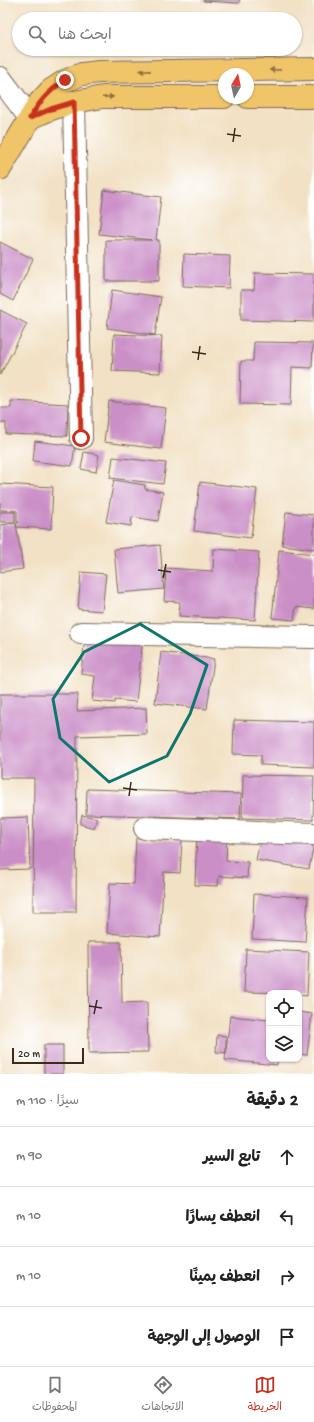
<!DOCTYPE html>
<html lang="ar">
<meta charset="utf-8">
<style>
:root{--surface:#fff;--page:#f2f2f2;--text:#222;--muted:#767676;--line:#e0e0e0;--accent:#c8321e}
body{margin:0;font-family:"Gochi Hand","Playpen Sans Arabic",sans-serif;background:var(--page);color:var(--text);direction:rtl}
.controls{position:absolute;right:12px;bottom:12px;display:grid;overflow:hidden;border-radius:8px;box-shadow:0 1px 3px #0004}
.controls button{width:36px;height:36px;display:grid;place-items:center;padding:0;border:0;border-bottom:1px solid var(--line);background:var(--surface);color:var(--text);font:20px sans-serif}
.compass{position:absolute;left:218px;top:68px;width:36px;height:36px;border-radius:50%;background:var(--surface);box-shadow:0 1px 3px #0004;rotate:9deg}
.scale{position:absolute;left:12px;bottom:10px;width:72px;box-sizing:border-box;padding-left:4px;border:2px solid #3b2a1e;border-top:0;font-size:11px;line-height:14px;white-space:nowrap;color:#3b2a1e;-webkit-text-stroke:3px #fff;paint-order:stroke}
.stop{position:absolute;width:12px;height:12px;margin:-9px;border:3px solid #c8321e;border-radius:50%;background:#fff}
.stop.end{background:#c8321e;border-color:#fff;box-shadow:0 1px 4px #0008}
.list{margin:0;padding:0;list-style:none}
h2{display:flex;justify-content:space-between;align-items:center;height:52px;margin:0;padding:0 16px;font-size:17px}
h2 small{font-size:13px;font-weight:400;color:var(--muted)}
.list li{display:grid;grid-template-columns:26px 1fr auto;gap:12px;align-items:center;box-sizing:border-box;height:60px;padding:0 16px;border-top:1px solid var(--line)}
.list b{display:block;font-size:15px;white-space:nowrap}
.list em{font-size:13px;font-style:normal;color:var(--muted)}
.icon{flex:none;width:22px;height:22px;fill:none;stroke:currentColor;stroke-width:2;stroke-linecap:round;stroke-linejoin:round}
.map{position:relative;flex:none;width:314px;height:1074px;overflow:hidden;direction:ltr}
.search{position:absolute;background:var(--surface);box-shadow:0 1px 3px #0004;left:12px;right:12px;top:12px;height:44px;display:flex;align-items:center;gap:10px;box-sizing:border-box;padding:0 14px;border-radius:22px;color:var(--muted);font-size:15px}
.sheet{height:292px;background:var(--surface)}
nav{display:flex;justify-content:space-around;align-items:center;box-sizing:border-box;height:56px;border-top:1px solid var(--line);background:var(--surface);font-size:11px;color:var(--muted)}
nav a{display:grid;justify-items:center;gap:2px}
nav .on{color:var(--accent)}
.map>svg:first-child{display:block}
</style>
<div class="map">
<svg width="314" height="1074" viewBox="0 0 314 1074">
<rect width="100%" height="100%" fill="#fff"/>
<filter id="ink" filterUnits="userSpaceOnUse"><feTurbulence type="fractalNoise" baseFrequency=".025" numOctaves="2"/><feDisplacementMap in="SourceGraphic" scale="8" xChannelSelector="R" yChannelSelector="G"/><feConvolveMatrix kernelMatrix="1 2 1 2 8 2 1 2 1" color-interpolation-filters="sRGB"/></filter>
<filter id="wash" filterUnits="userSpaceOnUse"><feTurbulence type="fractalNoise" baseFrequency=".012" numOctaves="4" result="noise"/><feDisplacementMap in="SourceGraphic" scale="16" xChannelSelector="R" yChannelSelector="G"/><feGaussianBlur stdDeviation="0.9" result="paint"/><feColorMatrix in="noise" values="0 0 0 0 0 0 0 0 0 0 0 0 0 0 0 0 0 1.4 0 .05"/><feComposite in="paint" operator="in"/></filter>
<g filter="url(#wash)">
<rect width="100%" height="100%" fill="#f2e1c4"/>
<g id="blocks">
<g fill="#cb8fc7">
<polygon points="203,0 240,0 239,3 203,1"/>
<polygon points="104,190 161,197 156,240 159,240 159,281 106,281 106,240 152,240 99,234"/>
<polygon points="0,242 33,259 13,301 0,294"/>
<polygon points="184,254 230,256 229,288 183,286"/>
<polygon points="255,273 314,274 314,322 241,320 241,290 254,290"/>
<polygon points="112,290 161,297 155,335 107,328"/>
<polygon points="0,310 27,324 0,375"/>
<polygon points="114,334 162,336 160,373 112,371"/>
<polygon points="254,342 313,343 312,368 292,367 291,405 240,404 241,361 253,361"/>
<polygon points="11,401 68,404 67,436 6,434 6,423 0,423 0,408 11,408"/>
<polygon points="109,401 166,408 161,449 104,442"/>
<polygon points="35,441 75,446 72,466 33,461"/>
<polygon points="84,452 99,455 96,472 81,469"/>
<polygon points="113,457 166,463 163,484 110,478"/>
<polygon points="114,480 145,485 145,489 163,492 158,521 132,517 131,526 106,522"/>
<polygon points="200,482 257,489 251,538 194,531"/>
<polygon points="0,484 53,487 51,529 16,527 17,523 19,522 17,522 17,511 0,510"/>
<rect x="0" y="512" width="15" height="10"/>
<polygon points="286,512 314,515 314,549 282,545"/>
<polygon points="16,523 23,569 0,572 0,525"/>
<polygon points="160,545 164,589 118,593 114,549"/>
<polygon points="214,549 259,552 255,620 179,616 180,602 164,601 166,568 213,571"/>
<polygon points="279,550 314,554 314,609 296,607 294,620 272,618"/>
<polygon points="81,572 106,574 102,611 78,609"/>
<polygon points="85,636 143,638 136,702 115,700 115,703 92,701 95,676 81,674"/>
<polygon points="161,652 214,659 207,709 155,703"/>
<polygon points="0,694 78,694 77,711 146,708 147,734 77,736 76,912 33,912 34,778 0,778"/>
<polygon points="234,720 314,722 314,767 261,765 261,755 233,754"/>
<polygon points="243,775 314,776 313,820 242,818"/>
<polygon points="87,789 241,794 240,819 86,814"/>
<polygon points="82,815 97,818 94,828 80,824"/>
<polygon points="28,817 30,869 0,870 0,818"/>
<polygon points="197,831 227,839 226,861 248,862 247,878 219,876 218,886 195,885"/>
<polygon points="262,831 314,843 309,869 256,860"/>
<polygon points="136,838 182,841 180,873 164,872 160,937 107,933 110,883 134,884"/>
<polygon points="254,894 308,897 305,942 252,939"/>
<polygon points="88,942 121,942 122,1003 147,1002 148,1052 89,1053"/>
<polygon points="246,949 309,952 307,996 299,995 299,993 244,992"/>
<polygon points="299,1012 312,1014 307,1055 299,1054"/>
<polygon points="230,1016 269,1020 269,1059 277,1059 277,1065 225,1060"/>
<polygon points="217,1035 226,1036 226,1053 216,1052"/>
<rect x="44" y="1045" width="19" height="29"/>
</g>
</g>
</g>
<g filter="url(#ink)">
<use href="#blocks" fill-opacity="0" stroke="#7b6a58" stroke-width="1"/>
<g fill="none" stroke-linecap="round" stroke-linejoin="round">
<defs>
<g id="minor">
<polyline points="0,78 30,118"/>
<polyline points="74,102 81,438"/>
<polyline points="81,633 314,637"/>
<polyline points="145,828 314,834"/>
</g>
<g id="major">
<polyline points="248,97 314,97"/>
<polyline points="30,118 51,109 74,102 103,97 224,97"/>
<polyline points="0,169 39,103 51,90 65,81 82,74 99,72 314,69"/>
</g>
</defs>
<use href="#minor" stroke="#7b6a58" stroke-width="24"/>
<use href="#major" stroke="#7b6a58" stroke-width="24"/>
<use href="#minor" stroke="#fff" stroke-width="22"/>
<use href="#major" stroke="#f0c469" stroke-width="22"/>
</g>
<defs><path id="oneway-solid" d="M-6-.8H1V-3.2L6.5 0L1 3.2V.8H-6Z"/></defs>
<g fill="#8c6f40">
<use href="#oneway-solid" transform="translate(275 70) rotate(179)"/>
<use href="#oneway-solid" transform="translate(145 71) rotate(179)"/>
<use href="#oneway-solid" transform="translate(108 97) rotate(-2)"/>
</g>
</g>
<g fill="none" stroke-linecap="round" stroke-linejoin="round" filter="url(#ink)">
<path stroke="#c8321e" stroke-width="5" d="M 65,80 C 48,92 40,101 30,118 L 51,109 L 74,102 L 81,438"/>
</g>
<path fill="none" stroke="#0f766e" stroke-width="3" stroke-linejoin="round" d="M 140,624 L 207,665 L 190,714 L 167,756 L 109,782 L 60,738 L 53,699 L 84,652 Z"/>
<path fill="none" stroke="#3b2a1e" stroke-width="1.5" d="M 227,134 L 241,136M 233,142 L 235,128M 192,352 L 206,354M 198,360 L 200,346M 158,570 L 171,572M 163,578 L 166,564M 123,788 L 137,790M 129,796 L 131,782M 89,1006 L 102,1008M 94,1014 L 97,1000"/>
</svg>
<div class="controls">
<button><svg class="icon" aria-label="locate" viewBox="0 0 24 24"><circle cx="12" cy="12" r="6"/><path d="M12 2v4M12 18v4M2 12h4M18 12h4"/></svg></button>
<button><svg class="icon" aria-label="layers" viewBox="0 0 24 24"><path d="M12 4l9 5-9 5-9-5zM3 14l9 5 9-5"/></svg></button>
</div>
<svg class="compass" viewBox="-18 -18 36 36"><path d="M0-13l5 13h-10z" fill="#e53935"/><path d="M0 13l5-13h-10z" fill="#767676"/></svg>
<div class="scale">20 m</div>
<div class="stop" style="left:81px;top:438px"></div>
<div class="stop end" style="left:65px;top:80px"></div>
<div class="search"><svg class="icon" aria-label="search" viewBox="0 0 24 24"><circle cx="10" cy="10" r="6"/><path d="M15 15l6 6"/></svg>ابحث هنا</div>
</div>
<section class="sheet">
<h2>2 دقيقة<small>سيرًا · 110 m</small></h2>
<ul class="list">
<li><svg class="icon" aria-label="ahead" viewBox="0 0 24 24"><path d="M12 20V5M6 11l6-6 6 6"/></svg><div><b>تابع السير</b></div><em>90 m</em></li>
<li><svg class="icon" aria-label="left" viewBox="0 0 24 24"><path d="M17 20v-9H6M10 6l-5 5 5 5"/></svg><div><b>انعطف يسارًا</b></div><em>10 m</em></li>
<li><svg class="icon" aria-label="right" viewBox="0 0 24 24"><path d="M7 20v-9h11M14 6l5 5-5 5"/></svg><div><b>انعطف يمينًا</b></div><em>10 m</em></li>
<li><svg class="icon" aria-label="arrive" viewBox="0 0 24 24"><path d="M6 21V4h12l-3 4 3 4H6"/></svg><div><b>الوصول إلى الوجهة</b></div></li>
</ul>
</section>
<nav>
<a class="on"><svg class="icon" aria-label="map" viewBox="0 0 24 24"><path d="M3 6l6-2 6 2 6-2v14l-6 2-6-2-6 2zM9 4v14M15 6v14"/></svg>الخريطة</a>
<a><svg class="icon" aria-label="directions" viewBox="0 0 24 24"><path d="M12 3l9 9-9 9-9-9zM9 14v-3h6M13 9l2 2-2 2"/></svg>الاتجاهات</a>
<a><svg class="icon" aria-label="saved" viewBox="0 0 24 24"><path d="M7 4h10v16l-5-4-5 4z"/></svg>المحفوظات</a>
</nav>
